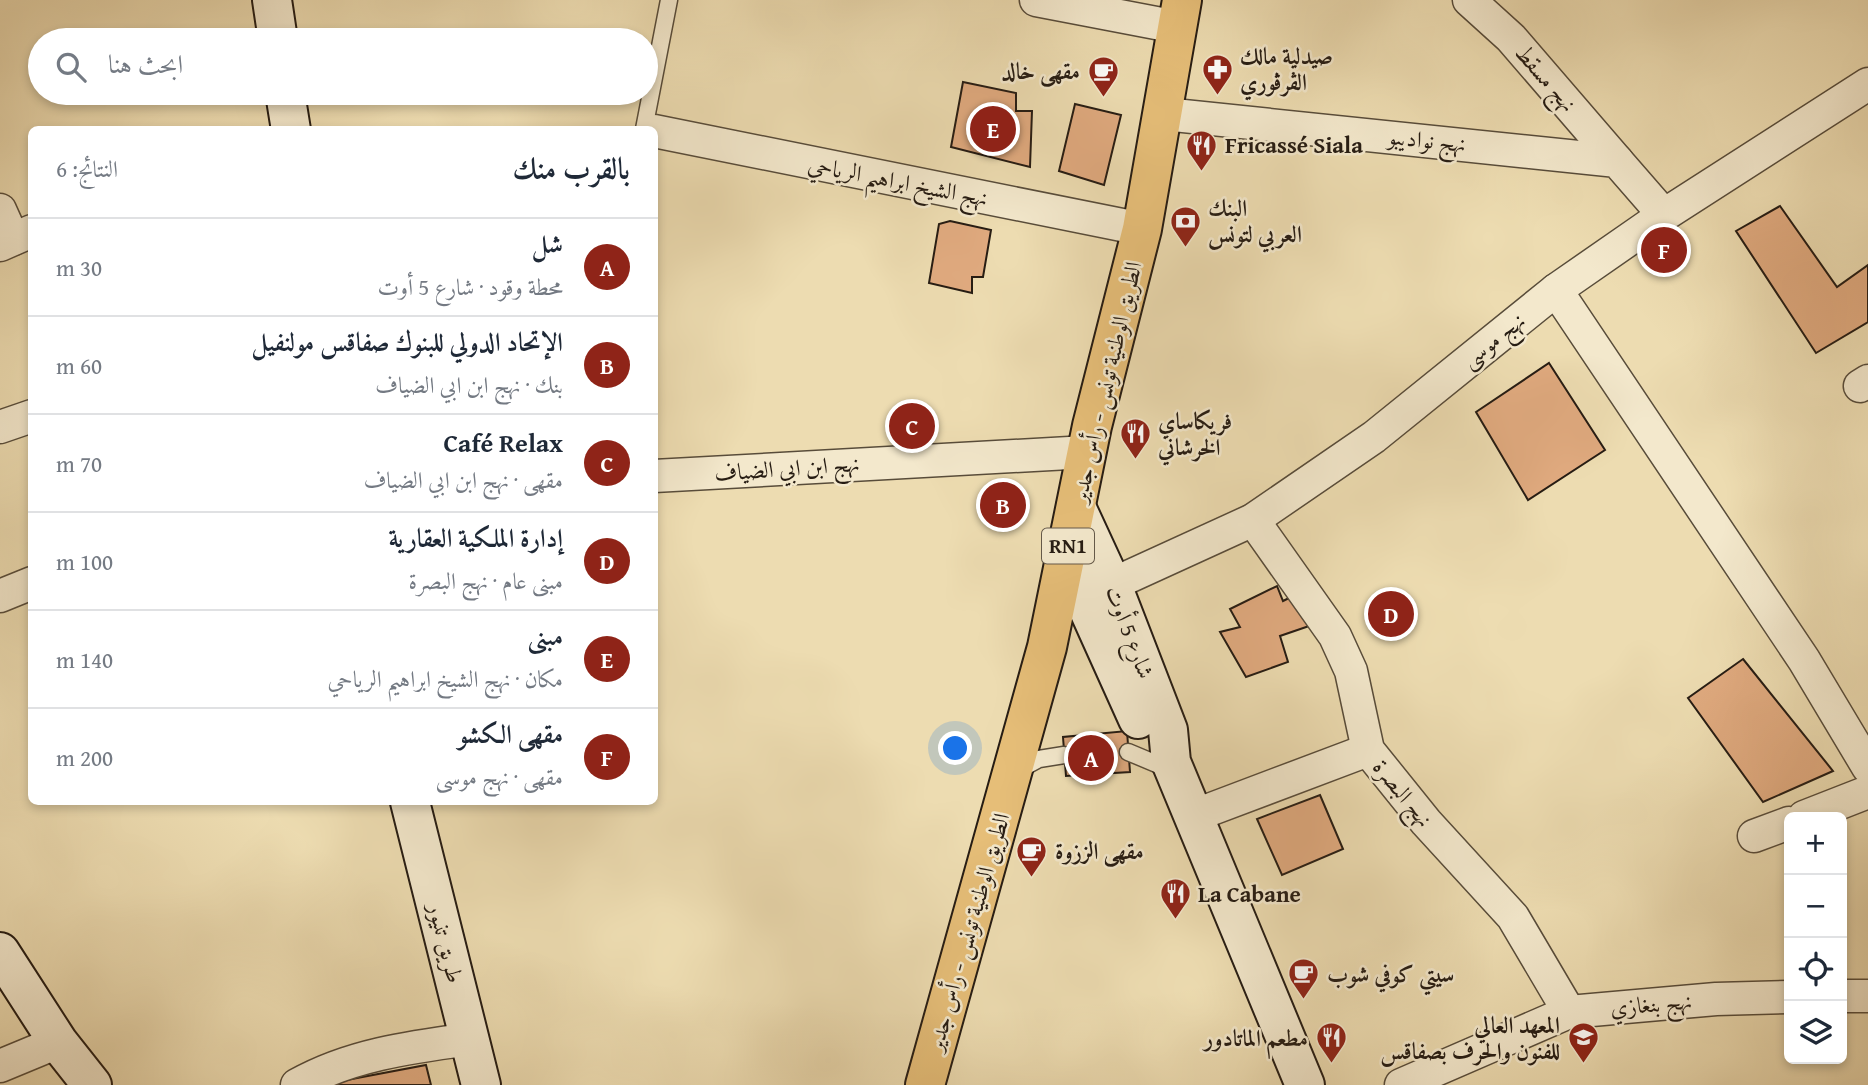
<!DOCTYPE html>
<html lang="ar">
<meta charset="utf-8">
<style>
:root{--surface:#fff;--page:#f2f2f3;--text:#1f2937;--muted:#747a83;--line:#e0e1e3;--accent:#8f2418}
body{margin:0;font-family:"Gentium Book Plus",Amiri,serif;background:var(--page);color:var(--text);direction:rtl}
.controls{position:absolute;right:21px;bottom:21px;display:grid;overflow:hidden;border-radius:10px;box-shadow:0 4px 10px #0003}
.controls button{width:63px;height:63px;display:grid;place-items:center;padding:0;border:0;border-bottom:2px solid var(--line);background:var(--surface);color:var(--text);font:35px sans-serif}
.you{position:absolute;left:956px;top:749px;width:24px;height:24px;margin:-18px;border:5px solid #fff;border-radius:50%;background:#1a73e8;box-shadow:0 0 0 10px #1a73e833}
.badge{display:grid;place-items:center;width:46px;height:46px;border-radius:50%;background:var(--accent);color:#fff;font-size:23px;font-weight:700}
.pin{position:absolute;translate:-50% -50%;border:4px solid #fff;box-shadow:0 2px 7px #0006}
.list{margin:0;padding:0;list-style:none}
h2{display:flex;justify-content:space-between;align-items:center;height:91px;margin:0;padding:0 28px;font-size:30px}
h2 small{font-size:23px;font-weight:400;color:var(--muted)}
.list li{display:grid;grid-template-columns:46px 1fr auto;gap:21px;align-items:center;box-sizing:border-box;height:98px;padding:0 28px;border-top:2px solid var(--line)}
.list b{display:block;font-size:26px;white-space:nowrap}
.list p{margin:0;font-size:23px;white-space:nowrap;color:var(--muted)}
.list em{font-size:23px;font-style:normal;color:var(--muted)}
.icon{flex:none;width:38px;height:38px;fill:none;stroke:currentColor;stroke-width:2;stroke-linecap:round;stroke-linejoin:round}
.map{position:relative;flex:none;width:1868px;height:1085px;overflow:hidden;direction:ltr}
.search{position:absolute;background:var(--surface);box-shadow:0 4px 10px #0003;left:28px;top:28px;width:630px;height:77px;display:flex;align-items:center;gap:18px;box-sizing:border-box;padding:0 24px;border-radius:38px;color:var(--muted);font-size:26px}
.panel{position:absolute;background:var(--surface);box-shadow:0 4px 10px #0003;left:28px;top:126px;width:630px;height:679px;border-radius:10px;direction:rtl}
.map>svg:first-child{display:block}
</style>
<div class="map">
<svg width="1868" height="1085" viewBox="0 0 1868 1085">
<rect width="100%" height="100%" fill="#eddcb1"/>
<filter id="stains"><feTurbulence type="fractalNoise" baseFrequency=".00286" numOctaves="4"/><feColorMatrix values="0 0 0 0 .2 0 0 0 0 .09 0 0 0 0 .02 0 0 0 .5 -.17"/></filter>
<radialGradient id="worn" r=".72"><stop offset=".6" stop-color="#630" stop-opacity="0"/><stop offset="1" stop-color="#630" stop-opacity=".3"/></radialGradient>
<g fill="#e0aa7f" stroke="#261c13" stroke-width="2">
<polygon points="963,82 1016,93 1016,111 1032,111 1030,167 951,147"/>
<polygon points="1075,104 1121,115 1104,185 1059,171"/>
<polygon points="1780,206 1837,287 1868,265 1868,322 1816,353 1736,231"/>
<polygon points="950,221 991,230 983,277 972,277 972,293 929,283 939,224"/>
<polygon points="1549,363 1605,450 1528,500 1476,412"/>
<polygon points="1277,586 1283,601 1293,596 1315,624 1280,636 1288,662 1246,677 1220,632 1240,627 1230,609"/>
<polygon points="1743,659 1833,771 1763,802 1688,698"/>
<polygon points="1127,731 1130,772 1066,776 1063,737"/>
<polygon points="1320,795 1343,849 1282,875 1257,819"/>
<polygon points="426,1065 431,1085 331,1085 336,1082"/>
</g>
<g fill="none" stroke-linecap="round" stroke-linejoin="round">
<defs>
<g id="lane">
<polyline points="644,129 669,0"/>
<polyline points="1128,752 1171,770"/>
<polyline points="1017,771 1039,759 1064,755"/>
</g>
<g id="street">
<polyline points="1036,0 1177,27"/>
<polyline points="1469,0 1511,38 1617,161"/>
<polyline points="1164,114 1617,161 1664,215"/>
<polyline points="654,131 1142,229"/>
<polyline points="0,210 13,239"/>
<polyline points="0,245 32,231"/>
<polyline points="1556,290 1804,660 1868,767"/>
<polyline points="1860,386 1868,381"/>
<polyline points="0,427 32,416"/>
<polyline points="654,476 1087,452"/>
<polyline points="1253,520 1335,636 1351,671 1368,750 1426,822 1513,917 1569,1012"/>
<polyline points="1091,594 1253,520 1374,437 1556,290 1664,215 1868,84"/>
<polyline points="0,596 32,583"/>
<polyline points="1193,816 1368,750"/>
<polyline points="1804,817 1868,792"/>
<polyline points="1754,836 1789,823"/>
<polyline points="1842,996 1868,996"/>
<polyline points="0,1066 58,1042"/>
<path d="M 297,1085 C 350,1055 411,1047 470,1039"/>
<polyline points="1401,1085 1569,1012 1716,999 1789,997"/>
</g>
<g id="secondary">
<polyline points="272,0 278,40"/>
<polyline points="285,93 291,130"/>
<polyline points="1076,507 1112,585 1168,730 1171,762 1305,1085"/>
<polyline points="1064,564 1083,597 1138,719"/>
<polyline points="410,802 481,1085"/>
<polyline points="0,952 58,1042 92,1085"/>
</g>
<polyline id="primary" points="925,1085 1047,647 1092,426 1142,229 1182,0"/>
</defs>
<use href="#lane" stroke="#584c3a" stroke-width="19"/>
<use href="#street" stroke="#584c3a" stroke-width="35"/>
<use href="#secondary" stroke="#261c13" stroke-width="42"/>
<use href="#primary" stroke="#261c13" stroke-width="42"/>
<use href="#lane" stroke="#f3e8cc" stroke-width="16"/>
<use href="#street" stroke="#f3e8cc" stroke-width="32"/>
<use href="#secondary" stroke="#f3e8cc" stroke-width="38"/>
<use href="#primary" stroke="#e6be78" stroke-width="38"/>
</g>
<defs>
<symbol id="pharmacy-pin" viewBox="-11 -11 22 30"><path d="M0 17L-7.5 6A9.5 9.5 0 1 1 7.5 6Z" fill="#8f2418" stroke="#f3e8cc"/><path d="M-2-6h4v4h4v4h-4v4h-4v-4h-4v-4h4Z" fill="#fff"/></symbol>
<symbol id="cafe-pin" viewBox="-11 -11 22 30"><path d="M0 17L-7.5 6A9.5 9.5 0 1 1 7.5 6Z" fill="#8f2418" stroke="#f3e8cc"/><path d="M-5.5-4.5H6V0H3Q3 3.5 0 3.5H-2.5Q-5.5 3.5-5.5 0ZM3-3.2v2h1.7v-2ZM-6 4.5H4V6H-6Z" fill="#fff"/></symbol>
<symbol id="restaurant-pin" viewBox="-11 -11 22 30"><path d="M0 17L-7.5 6A9.5 9.5 0 1 1 7.5 6Z" fill="#8f2418" stroke="#f3e8cc"/><path d="M-5-6h1v4h1v-4h1v4h1v-4h1v5L-1.5 .5V6h-2V.5L-5-1ZM5-6V6H3V1.5H1.5Q1.5-4 5-6Z" fill="#fff"/></symbol>
<symbol id="bank-pin" viewBox="-11 -11 22 30"><path d="M0 17L-7.5 6A9.5 9.5 0 1 1 7.5 6Z" fill="#8f2418" stroke="#f3e8cc"/><path d="M-6-4H6V4H-6ZM0-2.3a2.3 2.3 0 1 0 0 4.6a2.3 2.3 0 1 0 0-4.6Z" fill="#fff"/></symbol>
<symbol id="university-pin" viewBox="-11 -11 22 30"><path d="M0 17L-7.5 6A9.5 9.5 0 1 1 7.5 6Z" fill="#8f2418" stroke="#f3e8cc"/><path d="M0-5L7-2L0 1L-7-2ZM-4 1L0 2.5L4 1V4Q0 6-4 4Z" fill="#fff"/></symbol>
</defs>
<g fill-rule="evenodd">
<use href="#pharmacy-pin" x="1200" y="52" width="35" height="47"/>
<use href="#cafe-pin" x="1086" y="54" width="35" height="47"/>
<use href="#restaurant-pin" x="1184" y="128" width="35" height="47"/>
<use href="#bank-pin" x="1168" y="204" width="35" height="47"/>
<use href="#restaurant-pin" x="1118" y="416" width="35" height="47"/>
<use href="#cafe-pin" x="1014" y="834" width="35" height="47"/>
<use href="#restaurant-pin" x="1158" y="876" width="35" height="47"/>
<use href="#cafe-pin" x="1286" y="956" width="35" height="47"/>
<use href="#restaurant-pin" x="1314" y="1020" width="35" height="47"/>
<use href="#university-pin" x="1566" y="1020" width="35" height="47"/>
</g>
<g text-anchor="middle" stroke-width="5" stroke-linejoin="round" paint-order="stroke">
<rect fill="#f3e8cc" stroke="#64594a" stroke-width="2" x="1042" y="528.5" width="52" height="35" rx="5"/>
<g font-size="21" font-weight="bold" fill="#261c13">
<text x="1068" y="553">RN1</text>
</g>
<g font-size="23" font-weight="bold" fill="#261c13" stroke="#f3e8cc" text-anchor="start">
<text x="1240" y="64">صيدلية مالك<tspan x="1240" dy="26">الڤرڤوري</tspan></text>
<text x="1080" y="79" text-anchor="end">مقهى خالد</text>
<text x="1225" y="153">Fricassé Siala</text>
<text x="1208" y="216">البنك<tspan x="1208" dy="26">العربي لتونس</tspan></text>
<text x="1158" y="429">فريكاساي<tspan x="1158" dy="26">الخرشاني</tspan></text>
<text x="1055" y="859">مقهى الززوة</text>
<text x="1198" y="902">La Cabane</text>
<text x="1327" y="982">سيتي كوفي شوب</text>
<text x="1560" y="1033" text-anchor="end">المعهد العالي<tspan x="1560" dy="26">للفنون والحرف بصفاقس</tspan></text>
<text x="1308" y="1046" text-anchor="end">مطعم الماتادور</text>
</g>
<g font-size="23" fill="#261c13" stroke="#f3e8cc">
<text transform="translate(1546 78) rotate(49)" y="8">نهج مسقط</text>
<text transform="translate(1427 140) rotate(6)" y="8">نهج نواديبو</text>
<text transform="translate(898 181) rotate(11)" y="8">نهج الشيخ ابراهيم الرياحي</text>
<text transform="translate(1493 340) rotate(-38)" y="8">نهج موسى</text>
<text transform="translate(1106 382) rotate(-77)" y="8">الطريق الوطنية تونس - رأس جدير</text>
<text transform="translate(787 468) rotate(-4)" y="8">نهج ابن ابي الضياف</text>
<text transform="translate(1130 632) rotate(69)" y="8">شارع 5 أوت</text>
<text transform="translate(1403 793) rotate(51)" y="8">نهج البصرة</text>
<text transform="translate(968 932) rotate(-74)" y="8">الطريق الوطنية تونس - رأس جدير</text>
<text transform="translate(446 943) rotate(76)" y="8">طريق تنيور</text>
<text transform="translate(1651 1004) rotate(-5)" y="8">نهج بنغازي</text>
</g>
</g>
<rect width="100%" height="100%" filter="url(#stains)"/>
<rect width="100%" height="100%" fill="url(#worn)"/>
</svg>
<div class="controls">
<button>+</button>
<button>−</button>
<button><svg class="icon" aria-label="locate" viewBox="0 0 24 24"><circle cx="12" cy="12" r="6"/><path d="M12 2v4M12 18v4M2 12h4M18 12h4"/></svg></button>
<button><svg class="icon" aria-label="layers" viewBox="0 0 24 24"><path d="M12 4l9 5-9 5-9-5zM3 14l9 5 9-5"/></svg></button>
</div>
<div class="you"></div>
<div class="pin badge" style="left:1091px;top:758px">A</div>
<div class="pin badge" style="left:1003px;top:505px">B</div>
<div class="pin badge" style="left:912px;top:426px">C</div>
<div class="pin badge" style="left:1391px;top:614px">D</div>
<div class="pin badge" style="left:993px;top:129px">E</div>
<div class="pin badge" style="left:1664px;top:250px">F</div>
<div class="search"><svg class="icon" aria-label="search" viewBox="0 0 24 24"><circle cx="10" cy="10" r="6"/><path d="M15 15l6 6"/></svg>ابحث هنا</div>
<section class="panel">
<h2>بالقرب منك<small>النتائج: 6</small></h2>
<ul class="list">
<li><span class="badge">A</span><div><b>شل</b><p>محطة وقود · شارع 5 أوت</p></div><em>30 m</em></li>
<li><span class="badge">B</span><div><b>الإتحاد الدولي للبنوك صفاقس مولنفيل</b><p>بنك · نهج ابن ابي الضياف</p></div><em>60 m</em></li>
<li><span class="badge">C</span><div><b>Café Relax</b><p>مقهى · نهج ابن ابي الضياف</p></div><em>70 m</em></li>
<li><span class="badge">D</span><div><b>إدارة الملكية العقارية</b><p>مبنى عام · نهج البصرة</p></div><em>100 m</em></li>
<li><span class="badge">E</span><div><b>مبنى</b><p>مكان · نهج الشيخ ابراهيم الرياحي</p></div><em>140 m</em></li>
<li><span class="badge">F</span><div><b>مقهى الكشو</b><p>مقهى · نهج موسى</p></div><em>200 m</em></li>
</ul>
</section>
</div>
